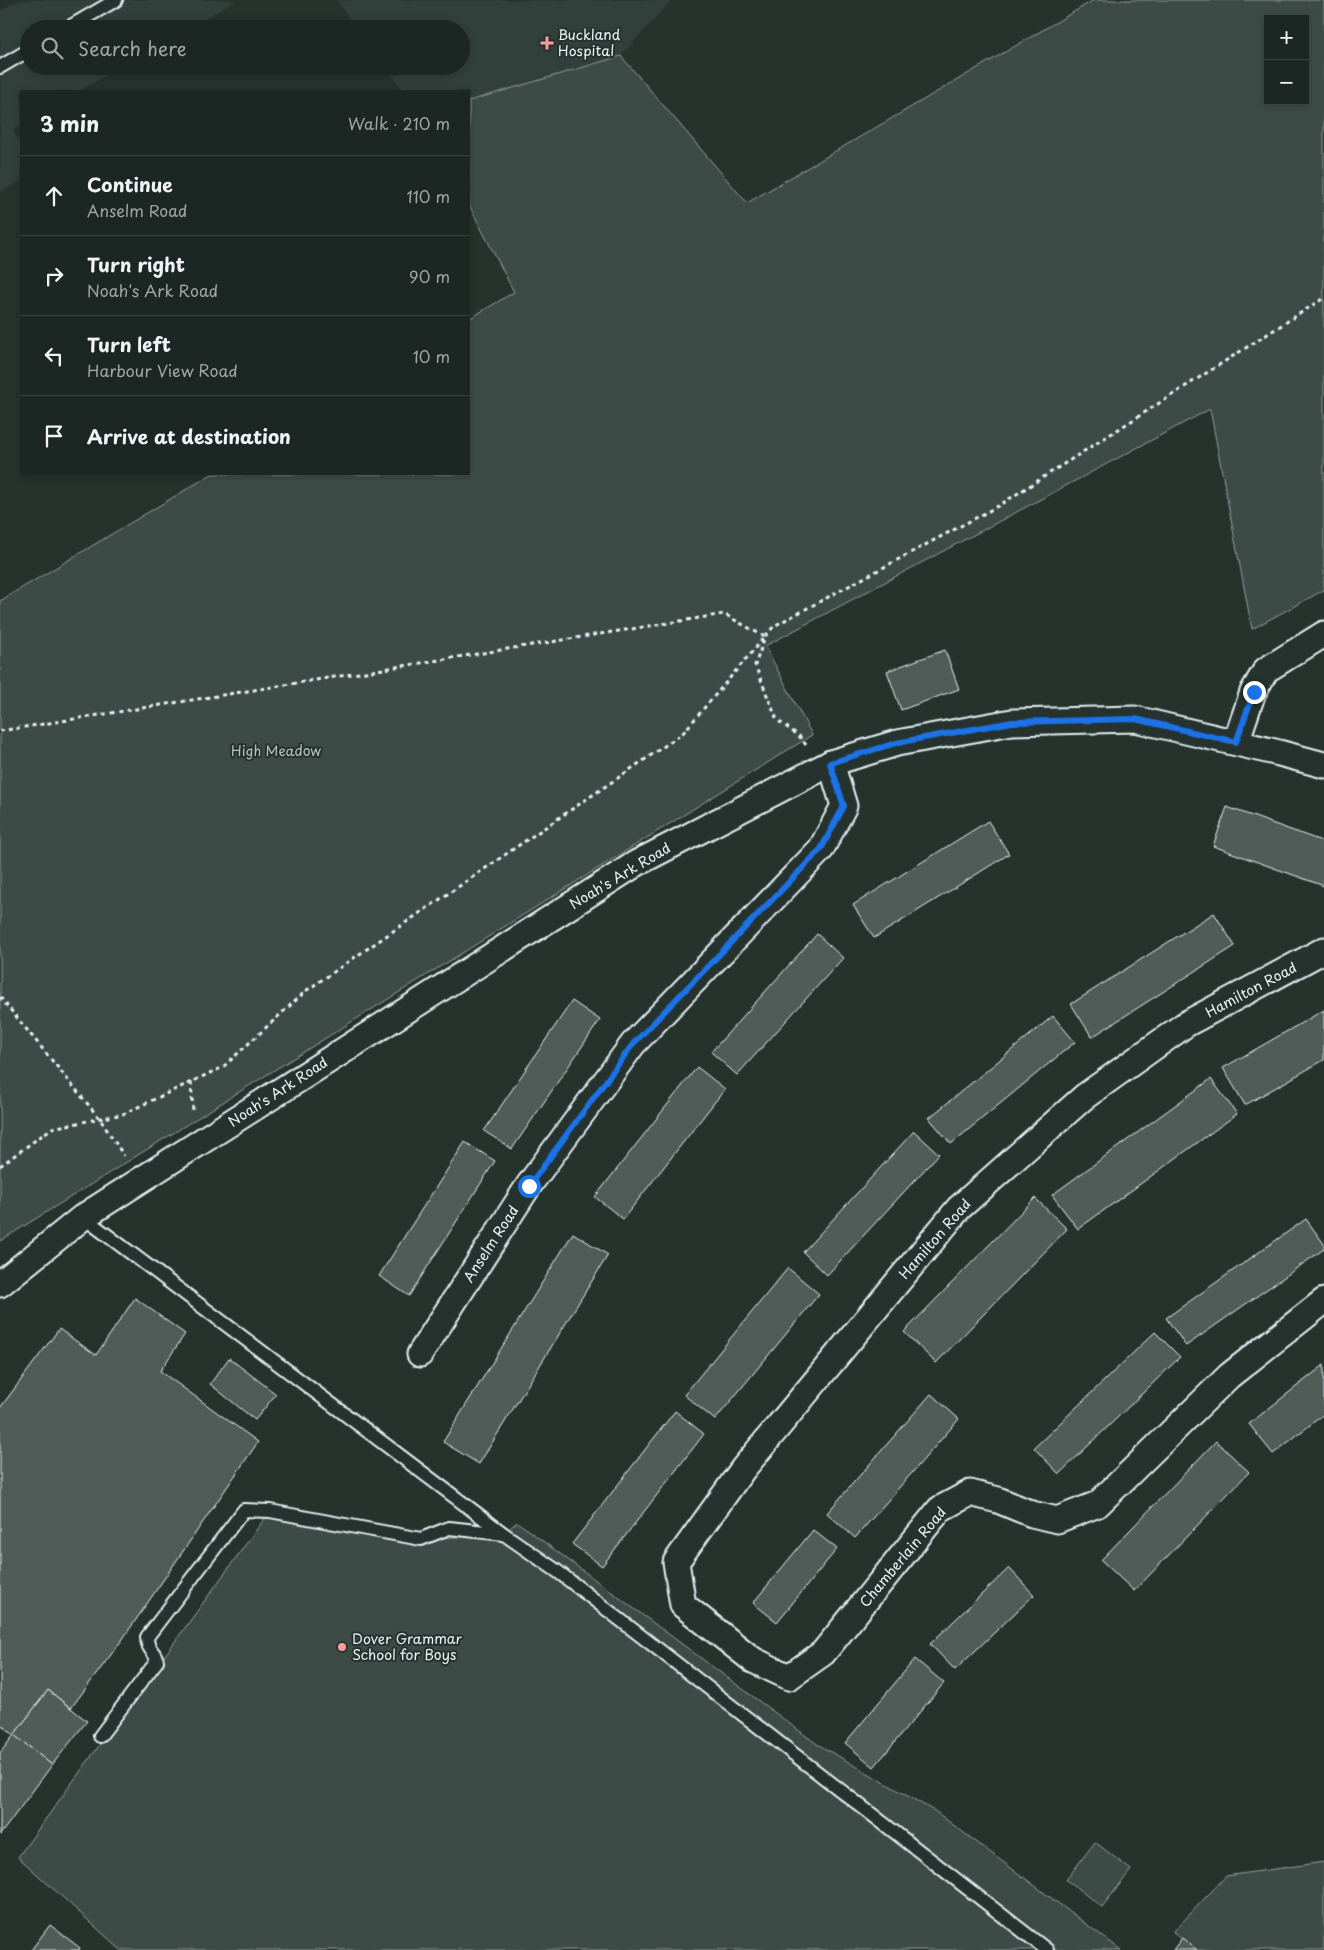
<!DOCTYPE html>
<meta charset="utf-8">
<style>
:root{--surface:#1c2622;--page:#252e2a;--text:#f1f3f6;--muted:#a0a5a5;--line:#3a4340}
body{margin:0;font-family:"Playpen Sans",sans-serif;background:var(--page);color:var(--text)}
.controls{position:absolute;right:15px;top:15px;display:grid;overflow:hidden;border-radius:0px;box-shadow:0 2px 8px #0003}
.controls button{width:45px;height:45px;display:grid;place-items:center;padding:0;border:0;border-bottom:1px solid var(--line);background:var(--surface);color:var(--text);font:25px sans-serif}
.stop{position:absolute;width:15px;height:15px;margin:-11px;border:4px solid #1a73e8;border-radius:50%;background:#fff}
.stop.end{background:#1a73e8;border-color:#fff;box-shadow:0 1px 5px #0008}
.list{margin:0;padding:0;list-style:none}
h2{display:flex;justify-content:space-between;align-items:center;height:65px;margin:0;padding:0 20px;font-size:21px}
h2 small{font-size:16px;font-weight:400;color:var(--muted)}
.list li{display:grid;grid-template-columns:32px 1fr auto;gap:15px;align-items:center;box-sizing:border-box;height:80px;padding:0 20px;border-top:1px solid var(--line)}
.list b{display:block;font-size:19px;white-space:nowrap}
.list p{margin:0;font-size:16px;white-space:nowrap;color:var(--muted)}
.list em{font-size:16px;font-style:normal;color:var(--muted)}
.icon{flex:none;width:28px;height:28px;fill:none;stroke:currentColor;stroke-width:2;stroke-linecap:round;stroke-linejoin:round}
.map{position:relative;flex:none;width:1324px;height:1950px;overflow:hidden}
.search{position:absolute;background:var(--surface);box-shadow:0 2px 8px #0003;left:20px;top:20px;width:450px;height:55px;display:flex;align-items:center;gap:12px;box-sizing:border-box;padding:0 18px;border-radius:28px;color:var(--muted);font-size:19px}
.panel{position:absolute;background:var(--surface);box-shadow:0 2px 8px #0003;left:20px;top:90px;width:450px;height:385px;border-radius:0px}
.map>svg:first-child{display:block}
</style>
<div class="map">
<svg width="1324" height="1950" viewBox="0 0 1324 1950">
<rect width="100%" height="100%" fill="#26332d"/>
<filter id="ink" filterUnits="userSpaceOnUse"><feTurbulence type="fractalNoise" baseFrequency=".02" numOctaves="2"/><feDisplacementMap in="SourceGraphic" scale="10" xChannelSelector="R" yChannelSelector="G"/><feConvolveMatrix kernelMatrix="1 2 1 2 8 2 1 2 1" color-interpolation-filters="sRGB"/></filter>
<g filter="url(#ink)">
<g fill="#333f3a">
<polygon points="19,0 236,0 187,29 29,29 29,66 122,66 79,91 21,91 21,125 13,130 21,144 21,181 0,193 0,11"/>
<polygon points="336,0 672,0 621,56 469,101 469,91 404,91 385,66 461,66 461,29 357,29"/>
</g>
<g fill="#3e4b47" stroke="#939ea0" fill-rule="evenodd">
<path d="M 1094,0 L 1324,0 L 1324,590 L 1252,629 L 1210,409 L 765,646 L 812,735 L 0,1241 L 0,601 L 212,474 L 469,474 L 469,319 L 514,292 L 469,205 L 469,101 L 621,56 L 747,203 ZM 1268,19 L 1305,19 L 1305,101 L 1268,101 Z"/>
<polygon points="270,1511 421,1539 503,1534 517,1522 817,1744 936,1812 1121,1950 121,1950 18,1857"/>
<polygon points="1095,1842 1131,1870 1102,1907 1066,1880"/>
<polygon points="1324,1862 1324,1950 1197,1950 1173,1932 1226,1876"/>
</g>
<g fill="#505c59" stroke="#e8f1f8">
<polygon points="945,650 959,689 901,710 887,671"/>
<polygon points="1227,807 1324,842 1324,886 1213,846"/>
<polygon points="988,821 1009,854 874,938 853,905"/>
<polygon points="1214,913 1235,946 1092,1037 1071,1004"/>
<polygon points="817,934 843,958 737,1075 711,1052"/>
<polygon points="572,1001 600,1020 512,1149 484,1131"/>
<polygon points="1324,1010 1324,1060 1245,1105 1223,1068"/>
<polygon points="1053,1016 1075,1042 951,1144 929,1118"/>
<polygon points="697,1067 725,1089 623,1219 595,1197"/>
<polygon points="1211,1079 1237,1114 1078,1229 1052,1195"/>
<polygon points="914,1131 939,1154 827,1275 803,1252"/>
<polygon points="465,1142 495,1161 409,1296 379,1276"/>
<polygon points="1035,1198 1067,1229 936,1363 904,1332"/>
<polygon points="1306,1219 1324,1244 1324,1249 1186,1346 1166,1318"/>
<polygon points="573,1233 608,1255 479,1464 443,1442"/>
<polygon points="788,1268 819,1294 715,1420 684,1395"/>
<polygon points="135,1298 185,1334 160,1371 258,1442 122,1640 71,1708 48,1690 14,1735 0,1724 0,1408 59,1329 96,1355"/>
<polygon points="1155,1332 1180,1357 1059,1474 1034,1448"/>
<polygon points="229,1358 276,1394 255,1420 210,1384"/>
<polygon points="1324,1365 1324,1414 1273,1454 1249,1424"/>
<polygon points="931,1394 959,1419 855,1538 827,1513"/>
<polygon points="675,1411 704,1434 602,1566 572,1544"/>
<polygon points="1216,1441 1249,1472 1134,1591 1101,1560"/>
<polygon points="813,1530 837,1549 777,1622 753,1603"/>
<polygon points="1009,1568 1034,1595 955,1670 930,1644"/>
<polygon points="915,1659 944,1683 874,1767 845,1743"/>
<polygon points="48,1690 87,1721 52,1765 14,1735"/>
<polygon points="14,1735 52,1765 0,1835 0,1753"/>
<polygon points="50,1925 80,1948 79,1950 31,1950"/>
<polygon points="1182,1938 1197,1950 1173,1950"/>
</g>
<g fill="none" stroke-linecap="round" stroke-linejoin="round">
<defs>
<g id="lane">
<polyline points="66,29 116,0"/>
<polyline points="0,67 29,50"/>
<polyline points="83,1217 504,1534 557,1571 1047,1950"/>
<path d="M 100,1736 L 157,1661 C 155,1650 147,1651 147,1637 L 244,1510 L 270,1511 L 421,1539 L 449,1528 L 504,1534"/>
</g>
<g id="street">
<polyline points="1236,742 1253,692 1266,670 1324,634"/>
<polyline points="1324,950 1186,1024 1084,1097 959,1208 743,1469 676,1562 683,1605 753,1660 789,1677 823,1653 940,1509 970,1493 998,1500 1032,1514 1057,1520 1098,1504 1229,1376 1324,1301"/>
<polyline points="0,1284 83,1217 637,863 831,763 897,743 1012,722 1135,719 1279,753 1324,765"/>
<polyline points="420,1354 529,1185 633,1044 821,849 844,806 831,763"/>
</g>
</defs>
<use href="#lane" stroke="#e8f1f8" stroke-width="16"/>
<use href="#street" stroke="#e8f1f8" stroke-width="29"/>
<g stroke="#e8f1f8" stroke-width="3" stroke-dasharray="4 4" stroke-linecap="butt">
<polyline points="0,731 724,614 765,637 755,665 777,720 799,736 806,745"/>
<polyline points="0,997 100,1119 124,1156"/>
<polyline points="191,1082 193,1111"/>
<polyline points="0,1166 52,1128 123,1114 223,1067 307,990 682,734 774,626 998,506 1324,298"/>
</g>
<use href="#lane" stroke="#26332d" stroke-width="12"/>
<use href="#street" stroke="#26332d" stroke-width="25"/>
</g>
</g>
<g fill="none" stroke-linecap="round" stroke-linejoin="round" filter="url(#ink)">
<polyline stroke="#1a73e8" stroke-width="6" points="529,1186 633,1044 821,849 844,806 830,763 896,743 1012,722 1135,719 1236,742 1254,692"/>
</g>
<g fill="#ff9aa2" stroke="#26332d" stroke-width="2">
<path d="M544.5 35.5h5v5h5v5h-5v5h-5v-5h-5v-5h5z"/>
<circle cx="342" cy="1647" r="5"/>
</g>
<g text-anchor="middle" stroke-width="4" stroke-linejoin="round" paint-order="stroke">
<g font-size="14" fill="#e8f1f8" stroke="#26332d" text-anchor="start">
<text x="558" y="40">Buckland<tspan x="558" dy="16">Hospital</tspan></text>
<text x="352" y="1644">Dover Grammar<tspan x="352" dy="16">School for Boys</tspan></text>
</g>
<g font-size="14" fill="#b5bfc3" stroke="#26332d">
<text x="276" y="756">High Meadow</text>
</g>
<g font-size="14" fill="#e8f1f8" stroke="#26332d">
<text transform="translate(620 876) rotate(-31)" y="5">Noah's Ark Road</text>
<text transform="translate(1251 990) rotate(-28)" y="5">Hamilton Road</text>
<text transform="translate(278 1092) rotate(-33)" y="5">Noah's Ark Road</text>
<text transform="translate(935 1239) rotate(-49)" y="5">Hamilton Road</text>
<text transform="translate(491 1244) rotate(-57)" y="5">Anselm Road</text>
<text transform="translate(903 1557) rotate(-50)" y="5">Chamberlain Road</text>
</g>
</g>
</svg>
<div class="controls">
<button>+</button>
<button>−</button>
</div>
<div class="stop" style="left:529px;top:1186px"></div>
<div class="stop end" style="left:1254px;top:692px"></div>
<div class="search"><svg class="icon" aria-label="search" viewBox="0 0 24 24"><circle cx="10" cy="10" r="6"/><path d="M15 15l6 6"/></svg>Search here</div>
<section class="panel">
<h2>3 min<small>Walk · 210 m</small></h2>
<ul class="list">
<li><svg class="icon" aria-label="ahead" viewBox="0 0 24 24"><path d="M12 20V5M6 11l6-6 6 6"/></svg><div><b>Continue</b><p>Anselm Road</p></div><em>110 m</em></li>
<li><svg class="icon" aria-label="right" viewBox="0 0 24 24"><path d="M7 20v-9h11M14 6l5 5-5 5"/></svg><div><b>Turn right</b><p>Noah's Ark Road</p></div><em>90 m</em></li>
<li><svg class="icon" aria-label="left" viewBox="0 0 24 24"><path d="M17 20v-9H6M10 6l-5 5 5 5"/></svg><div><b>Turn left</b><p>Harbour View Road</p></div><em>10 m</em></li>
<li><svg class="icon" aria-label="arrive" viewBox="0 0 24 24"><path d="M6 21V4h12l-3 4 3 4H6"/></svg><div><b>Arrive at destination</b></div></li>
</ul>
</section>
</div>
